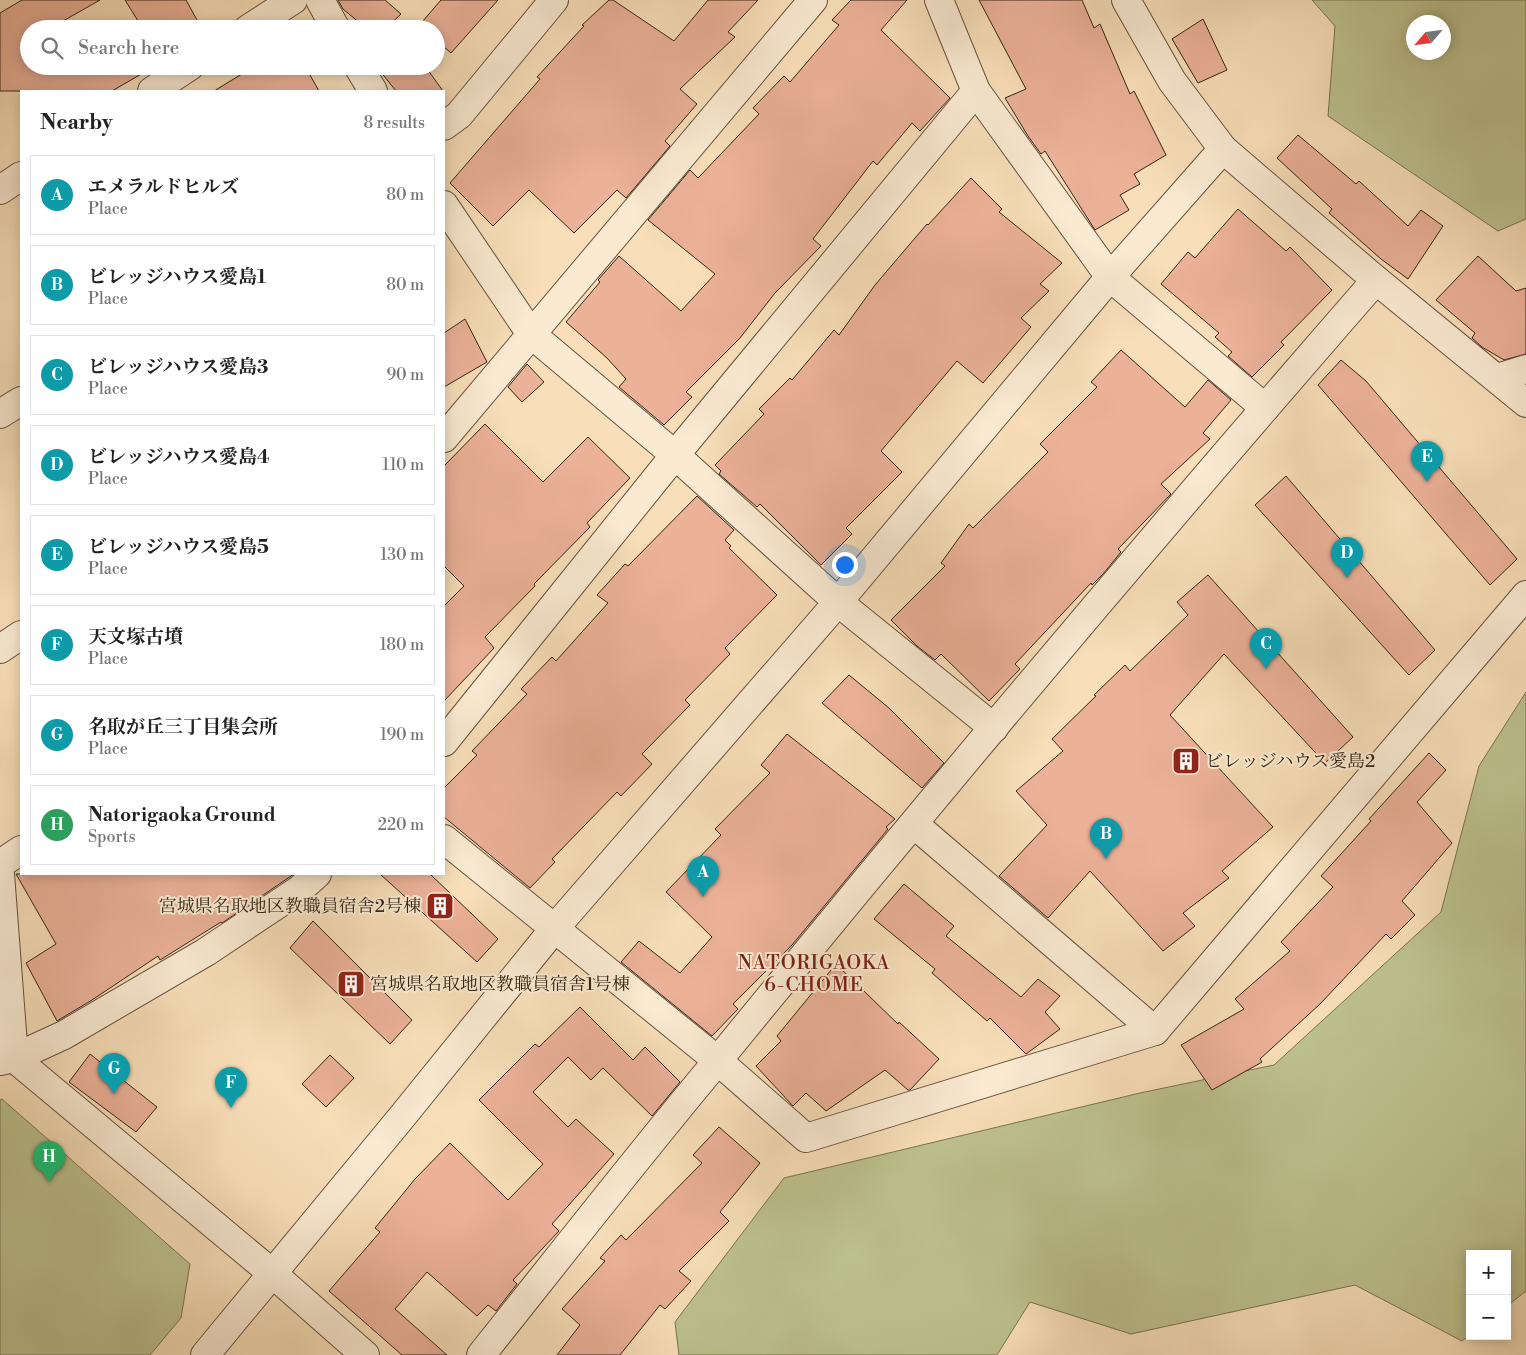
<!DOCTYPE html>
<meta charset="utf-8">
<style>
:root{--surface:#fff;--page:#f6f6f6;--text:#222;--muted:#767676;--line:#e0e0e0;--accent:#2563eb}
body{margin:0;font-family:"Libre Bodoni","Noto Serif JP",serif;background:var(--page);color:var(--text)}
.controls{position:absolute;right:15px;bottom:15px;display:grid;overflow:hidden;border-radius:0px;box-shadow:0 2px 12px #0003}
.controls button{width:45px;height:45px;display:grid;place-items:center;padding:0;border:0;border-bottom:1px solid var(--line);background:var(--surface);color:var(--text);font:25px sans-serif}
.compass{position:absolute;left:1406px;top:15px;width:45px;height:45px;border-radius:50%;background:var(--surface);box-shadow:0 2px 12px #0003;rotate:242deg}
.you{position:absolute;left:844px;top:564px;width:18px;height:18px;margin:-12px;border:4px solid #fff;border-radius:50%;background:#1a73e8;box-shadow:0 0 0 8px #1a73e833}
.badge{display:grid;place-items:center;width:32px;height:32px;border-radius:50%;background:var(--accent);color:#fff;font-size:16px;font-weight:700}
.pin{position:absolute;translate:-50% -41px;filter:drop-shadow(0 1px 2px #0008)}
.pin::after{content:'';position:absolute;top:26px;width:18px;height:15px;background:inherit;clip-path:polygon(0 0,100% 0,50% 100%)}
.list{margin:0;padding:0;list-style:none}
h2{display:flex;justify-content:space-between;align-items:center;height:65px;margin:0;padding:0 20px;font-size:21px}
h2 small{font-size:16px;font-weight:400;color:var(--muted)}
.list li{display:grid;grid-template-columns:32px 1fr auto;gap:15px;align-items:center;box-sizing:border-box;height:80px;margin:0 10px 10px;padding:0 10px;border:1px solid var(--line);border-radius:0px}
.list b{display:block;font-size:19px;white-space:nowrap}
.list p{margin:0;font-size:16px;white-space:nowrap;color:var(--muted)}
.list em{font-size:16px;font-style:normal;color:var(--muted)}
.icon{flex:none;width:28px;height:28px;fill:none;stroke:currentColor;stroke-width:2;stroke-linecap:round;stroke-linejoin:round}
.map{position:relative;flex:none;width:1526px;height:1355px;overflow:hidden}
.search{position:absolute;background:var(--surface);box-shadow:0 2px 12px #0003;left:20px;top:20px;width:425px;height:55px;display:flex;align-items:center;gap:12px;box-sizing:border-box;padding:0 18px;border-radius:28px;color:var(--muted);font-size:19px}
.panel{position:absolute;background:var(--surface);box-shadow:0 2px 12px #0003;left:20px;top:90px;width:425px;height:785px;border-radius:0px}
.map>svg:first-child{display:block}
</style>
<div class="map">
<svg width="1526" height="1355" viewBox="0 0 1526 1355">
<rect width="100%" height="100%" fill="#f8dfb9"/>
<filter id="stains"><feTurbulence type="fractalNoise" baseFrequency=".004" numOctaves="4"/><feColorMatrix values="0 0 0 0 .2 0 0 0 0 .09 0 0 0 0 .02 0 0 0 .5 -.17"/></filter>
<radialGradient id="worn" r=".72"><stop offset=".6" stop-color="#630" stop-opacity="0"/><stop offset="1" stop-color="#630" stop-opacity=".3"/></radialGradient>
<g fill="#bdc28f" stroke="#787352" fill-rule="evenodd">
<path d="M 1312,0 L 1526,0 L 1526,219 L 1498,231 L 1328,116 L 1335,26 ZM 1414,22 L 1444,22 L 1444,52 L 1414,52 Z"/>
<polygon points="1526,692 1526,1291 1507,1306 1507,1254 1470,1254 1470,1335 1462,1341 1355,1285 1131,1334 1030,1302 997,1355 679,1355 675,1322 784,1178 1140,1093 1274,1065 1441,912 1479,766"/>
<polygon points="2,1099 190,1264 181,1318 150,1355 0,1355 0,1100"/>
</g>
<g fill="#ebb199" stroke="#342416">
<polygon points="22,0 100,0 49,29 29,29 29,66 155,66 112,91 0,91 0,13"/>
<polygon points="125,0 186,0 202,29 143,29"/>
<polygon points="338,0 385,0 401,14 385,29 367,29 343,9"/>
<polygon points="441,0 498,0 451,53 436,40 436,29 416,29"/>
<polygon points="609,0 613,0 674,41 708,0 758,0 728,32 735,37 680,89 697,104 665,141 670,146 626,198 617,190 574,233 529,190 493,226 450,183 540,79 537,77 584,26 582,25"/>
<polygon points="851,0 907,0 881,30 950,98 920,131 912,123 877,165 873,161 813,239 821,246 775,293 740,338 686,392 692,397 664,425 619,387 626,379 607,358 566,322 600,282 598,280 619,256 681,311 715,274 648,220 690,170 698,178 759,114 753,108 784,76 790,82 839,25 832,20"/>
<polygon points="979,0 1082,0 1094,28 1100,24 1130,94 1134,91 1166,155 1134,174 1140,184 1120,195 1129,210 1095,230 1045,151 1041,154 1028,136 1005,98 1026,89"/>
<polygon points="1203,19 1227,70 1198,83 1172,39"/>
<polygon points="255,66 305,66 319,91 214,91"/>
<polygon points="376,66 425,66 443,91 396,91"/>
<polygon points="1298,135 1356,184 1359,181 1408,226 1421,210 1443,226 1408,279 1381,259 1329,213 1332,209 1277,158"/>
<polygon points="971,178 1002,209 999,212 1062,263 1040,284 1049,291 1021,318 1031,327 983,383 957,361 881,451 902,472 846,528 852,534 821,565 760,504 757,507 719,474 721,471 715,465 764,414 759,409 790,378 792,380 834,330 839,335 875,285 927,224 928,225"/>
<polygon points="1238,209 1286,251 1290,247 1332,290 1281,342 1284,345 1252,377 1228,356 1232,352 1215,337 1219,333 1161,284 1188,252 1195,258"/>
<polygon points="1478,256 1516,291 1526,288 1526,354 1504,360 1482,347 1472,338 1475,333 1436,300"/>
<polygon points="465,319 487,362 444,387 444,333"/>
<polygon points="1121,350 1185,407 1208,380 1231,400 1203,433 1210,439 1161,484 1171,494 1118,549 1121,552 1103,574 1092,585 1091,583 1015,664 1020,669 989,701 941,654 935,660 917,646 891,620 945,566 941,563 969,524 973,528 1048,452 1040,444 1097,387 1091,382"/>
<polygon points="1341,360 1366,381 1517,559 1490,585 1318,385"/>
<polygon points="527,364 544,382 522,402 508,387"/>
<polygon points="485,424 543,482 588,437 630,478 587,523 590,527 534,584 535,586 485,637 494,648 444,701 444,606 464,586 444,566 444,466"/>
<polygon points="1286,476 1435,650 1409,675 1255,505"/>
<polygon points="697,496 734,530 725,540 731,546 729,548 777,595 725,648 730,654 685,700 690,705 642,754 652,764 621,796 617,792 552,859 555,862 530,888 444,817 444,788 477,755 472,751 527,694 521,689 552,657 556,661 608,603 597,595 625,564 628,566"/>
<polygon points="1208,575 1353,737 1325,763 1224,654 1170,715 1273,827 1222,871 1229,878 1183,913 1195,926 1163,951 1090,871 1048,918 999,876 1047,825 1016,791 1063,751 1052,739 1096,696 1094,695 1125,665 1130,671 1188,615 1177,602"/>
<polygon points="849,675 889,708 944,763 922,788 822,703"/>
<polygon points="787,734 895,819 886,827 888,829 792,945 733,1004 738,1009 712,1036 621,962 639,941 680,973 712,937 666,892 721,835 715,829 770,773 761,765"/>
<polygon points="1429,753 1446,770 1417,802 1452,843 1402,901 1415,915 1391,939 1386,934 1320,1004 1260,1059 1262,1062 1212,1090 1181,1045 1244,1009 1235,999 1290,951 1281,942 1333,887 1321,876 1371,821 1369,819"/>
<polygon points="16,874 294,874 222,923 221,922 160,960 158,956 92,1000 57,1021 26,963 56,944"/>
<polygon points="380,874 430,874 498,939 477,962"/>
<polygon points="904,884 954,926 946,936 1021,997 1038,979 1060,996 1045,1012 1060,1029 1026,1054 990,1018 987,1021 932,973 935,969 874,919"/>
<polygon points="313,921 412,1020 390,1044 290,948"/>
<polygon points="836,964 898,1024 899,1022 939,1059 910,1090 908,1090 885,1070 826,1111 806,1093 793,1106 756,1066 781,1041 777,1036"/>
<polygon points="580,1007 633,1060 645,1047 680,1082 652,1116 603,1068 591,1080 568,1057 533,1092 568,1127 576,1119 614,1154 552,1224 559,1231 513,1280 517,1284 496,1311 488,1305 477,1316 427,1272 395,1309 447,1355 402,1355 329,1291 380,1232 375,1228 415,1179 450,1143 508,1200 543,1164 479,1100 535,1044 539,1047"/>
<polygon points="90,1054 157,1107 136,1132 69,1082"/>
<polygon points="330,1055 354,1078 326,1107 302,1084"/>
<polygon points="719,1127 760,1163 720,1212 729,1221 679,1271 691,1281 665,1309 660,1305 620,1355 557,1355 580,1325 562,1309 605,1261 600,1258 621,1235 626,1240 702,1163 693,1155"/>
</g>
<g fill="none" stroke-linecap="round" stroke-linejoin="round">
<defs>
<g id="minor">
<polyline points="320,0 336,29"/>
<polyline points="939,0 976,91 1110,277 1265,408"/>
<polyline points="1126,0 1172,81 1223,149 1376,280 1526,403"/>
<polyline points="248,29 293,0"/>
<polyline points="358,66 373,91"/>
<polyline points="152,91 190,66"/>
<polyline points="444,126 459,115 554,0"/>
<polyline points="0,190 21,176"/>
<polyline points="444,205 531,334 675,455 838,602 994,728"/>
<polyline points="1497,378 1526,369"/>
<polyline points="0,414 21,401"/>
<polyline points="444,438 813,0"/>
<polyline points="0,649 21,635"/>
<polyline points="444,742 675,455 976,91"/>
<polyline points="914,824 1155,1031"/>
<polyline points="444,839 717,1060 806,1138 1155,1031 1526,595"/>
<polyline points="0,864 21,850"/>
<polyline points="0,874 14,1058 273,1274 365,1355"/>
<polyline points="0,1061 14,1058 64,1035 206,952 299,890 317,874"/>
<polyline points="205,1355 401,1118 554,929 838,602 1110,277 1223,149"/>
<path d="M 481,1355 C 560,1256 638,1156 719,1059 C 934,796 1153,536 1376,280"/>
</g>
</defs>
<use href="#minor" stroke="#65533f" stroke-width="30"/>
<use href="#minor" stroke="#faead2" stroke-width="28"/>
</g>
<defs>
<symbol id="building-square" viewBox="-11 -11 22 22"><rect x="-9" y="-9" width="18" height="18" rx="4" fill="#8f2418" stroke="#faead2"/><path d="M-4-6H4V6H1V3H-1V6H-4ZM-2.5-4.3h1.7v1.8h-1.7ZM.8-4.3h1.7v1.8H.8ZM-2.5-1h1.7V.8h-1.7ZM.8-1h1.7V.8H.8Z" fill="#fff"/></symbol>
</defs>
<g fill-rule="evenodd">
<use href="#building-square" x="1170" y="745" width="32" height="32"/>
<use href="#building-square" x="424" y="890" width="32" height="32"/>
<use href="#building-square" x="335" y="968" width="32" height="32"/>
</g>
<g text-anchor="middle" stroke-width="4" stroke-linejoin="round" paint-order="stroke">
<g font-size="18" fill="#342416" stroke="#faead2" text-anchor="start">
<text x="1205" y="767">ビレッジハウス愛島2</text>
<text x="421" y="912" text-anchor="end">宮城県名取地区教職員宿舎2号棟</text>
<text x="370" y="990">宮城県名取地区教職員宿舎1号棟</text>
</g>
<g font-size="19" letter-spacing="1" fill="#7a1f14" stroke="#faead2">
<text x="814" y="969">NATORIGAOKA<tspan x="814" dy="22">6-CHOME</tspan></text>
</g>
</g>
<rect width="100%" height="100%" filter="url(#stains)"/>
<rect width="100%" height="100%" fill="url(#worn)"/>
</svg>
<div class="controls">
<button>+</button>
<button>−</button>
</div>
<svg class="compass" viewBox="-18 -18 36 36"><path d="M0-13l5 13h-10z" fill="#e53935"/><path d="M0 13l5-13h-10z" fill="#767676"/></svg>
<div class="you"></div>
<div class="pin badge" style="left:703px;top:897px;background:#0f9aa8">A</div>
<div class="pin badge" style="left:1106px;top:859px;background:#0f9aa8">B</div>
<div class="pin badge" style="left:1266px;top:669px;background:#0f9aa8">C</div>
<div class="pin badge" style="left:1347px;top:578px;background:#0f9aa8">D</div>
<div class="pin badge" style="left:1427px;top:482px;background:#0f9aa8">E</div>
<div class="pin badge" style="left:231px;top:1108px;background:#0f9aa8">F</div>
<div class="pin badge" style="left:114px;top:1094px;background:#0f9aa8">G</div>
<div class="pin badge" style="left:49px;top:1182px;background:#2e9e5b">H</div>
<div class="search"><svg class="icon" aria-label="search" viewBox="0 0 24 24"><circle cx="10" cy="10" r="6"/><path d="M15 15l6 6"/></svg>Search here</div>
<section class="panel">
<h2>Nearby<small>8 results</small></h2>
<ul class="list">
<li><span class="badge" style="background:#0f9aa8">A</span><div><b>エメラルドヒルズ</b><p>Place</p></div><em>80 m</em></li>
<li><span class="badge" style="background:#0f9aa8">B</span><div><b>ビレッジハウス愛島1</b><p>Place</p></div><em>80 m</em></li>
<li><span class="badge" style="background:#0f9aa8">C</span><div><b>ビレッジハウス愛島3</b><p>Place</p></div><em>90 m</em></li>
<li><span class="badge" style="background:#0f9aa8">D</span><div><b>ビレッジハウス愛島4</b><p>Place</p></div><em>110 m</em></li>
<li><span class="badge" style="background:#0f9aa8">E</span><div><b>ビレッジハウス愛島5</b><p>Place</p></div><em>130 m</em></li>
<li><span class="badge" style="background:#0f9aa8">F</span><div><b>天文塚古墳</b><p>Place</p></div><em>180 m</em></li>
<li><span class="badge" style="background:#0f9aa8">G</span><div><b>名取が丘三丁目集会所</b><p>Place</p></div><em>190 m</em></li>
<li><span class="badge" style="background:#2e9e5b">H</span><div><b>Natorigaoka Ground</b><p>Sports</p></div><em>220 m</em></li>
</ul>
</section>
</div>
